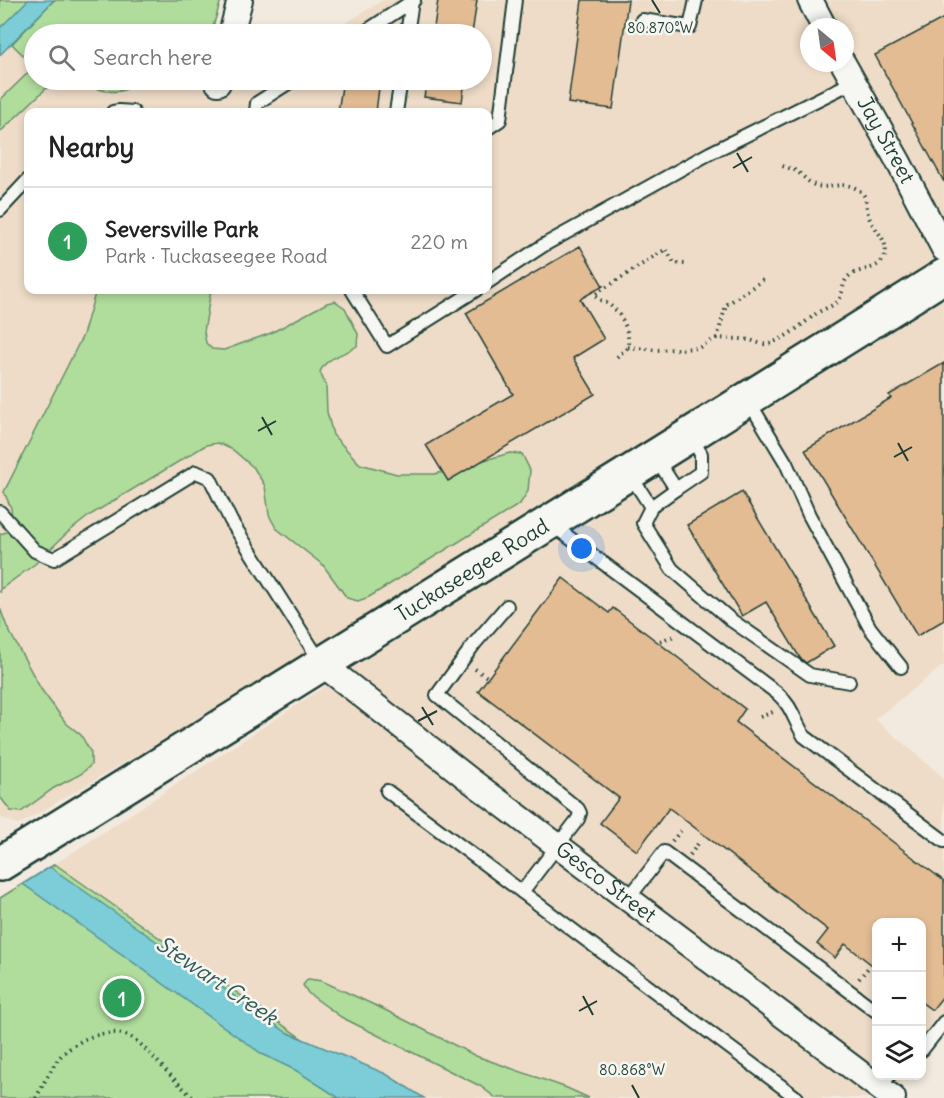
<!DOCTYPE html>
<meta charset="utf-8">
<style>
:root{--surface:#fff;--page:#f6f6f6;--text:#222;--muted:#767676;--line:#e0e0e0;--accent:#1f3d34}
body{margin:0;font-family:Delius,sans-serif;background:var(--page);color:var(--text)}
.controls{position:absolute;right:18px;bottom:18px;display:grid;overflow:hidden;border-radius:12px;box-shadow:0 3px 9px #0003}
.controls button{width:54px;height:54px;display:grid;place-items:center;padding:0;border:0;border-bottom:2px solid var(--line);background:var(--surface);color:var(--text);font:30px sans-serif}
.compass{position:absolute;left:800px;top:18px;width:54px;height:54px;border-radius:50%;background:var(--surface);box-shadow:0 3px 9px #0003;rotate:151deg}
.you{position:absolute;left:582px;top:549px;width:21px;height:21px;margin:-15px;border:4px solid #fff;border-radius:50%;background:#1a73e8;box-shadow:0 0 0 9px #1a73e833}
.badge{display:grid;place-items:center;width:39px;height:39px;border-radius:50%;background:var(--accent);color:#fff;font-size:20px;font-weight:700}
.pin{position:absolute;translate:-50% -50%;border:3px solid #fff;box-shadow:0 2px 6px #0006}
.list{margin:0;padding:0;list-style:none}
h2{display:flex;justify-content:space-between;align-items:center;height:78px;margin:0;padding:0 24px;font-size:26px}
h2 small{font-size:20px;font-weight:400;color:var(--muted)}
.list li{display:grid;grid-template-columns:39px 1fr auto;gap:18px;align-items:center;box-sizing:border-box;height:108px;padding:0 24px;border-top:2px solid var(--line)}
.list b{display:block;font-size:22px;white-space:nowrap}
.list p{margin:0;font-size:20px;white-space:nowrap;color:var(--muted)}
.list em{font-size:20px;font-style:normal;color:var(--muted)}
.icon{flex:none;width:33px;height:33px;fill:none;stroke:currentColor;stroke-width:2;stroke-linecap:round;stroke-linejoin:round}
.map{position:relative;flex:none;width:944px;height:1098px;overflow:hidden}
.search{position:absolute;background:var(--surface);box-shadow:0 3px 9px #0003;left:24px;top:24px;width:468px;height:66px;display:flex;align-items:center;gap:15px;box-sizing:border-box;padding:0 21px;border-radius:33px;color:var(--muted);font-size:22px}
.panel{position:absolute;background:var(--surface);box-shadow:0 3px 9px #0003;left:24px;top:108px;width:468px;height:186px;border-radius:12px}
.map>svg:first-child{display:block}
</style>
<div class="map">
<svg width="944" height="1098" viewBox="0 0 944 1098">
<rect width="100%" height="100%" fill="#f2eadf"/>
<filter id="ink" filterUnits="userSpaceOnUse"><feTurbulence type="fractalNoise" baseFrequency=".0167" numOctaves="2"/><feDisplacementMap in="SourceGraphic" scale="12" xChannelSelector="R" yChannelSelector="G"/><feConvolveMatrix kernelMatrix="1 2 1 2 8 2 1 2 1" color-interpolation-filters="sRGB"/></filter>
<g filter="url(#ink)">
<g fill="#eedcc8" fill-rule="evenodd">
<path d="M 36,0 L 144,0 L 34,34 L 34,80 L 135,80 L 136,81 L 243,87 L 255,80 L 482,80 L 482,34 L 328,34 L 383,0 L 944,0 L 944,262 L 308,655 L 18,825 L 0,817 L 0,41 ZM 809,27 L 845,27 L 845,63 L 809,63 ZM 28,112 L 488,112 L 488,290 L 28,290 Z"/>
<polygon points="944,299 944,665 875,719 944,778 944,1024 922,1053 922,922 876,922 876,1076 905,1076 888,1098 386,1098 55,864 362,662"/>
</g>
<g fill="#b0dd9c" stroke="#688d68" stroke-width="1.5">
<polygon points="0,0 36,0 0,41"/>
<polygon points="54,0 221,0 211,34 34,34 34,61 29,61 12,44"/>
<polygon points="34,67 34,80 55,80 0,132 0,100"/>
<path d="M 71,80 L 198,80 L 197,84 L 135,81 C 122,102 89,86 71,80 Z"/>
<path d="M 96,290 L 211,290 L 204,332 L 206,343 L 212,349 L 224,350 L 271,333 L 327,303 L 335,301 L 345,308 L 358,334 L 357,346 C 344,355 326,357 320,372 L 326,386 L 327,412 L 333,435 L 360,464 L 397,474 L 435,474 L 510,453 L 522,454 L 530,470 L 528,491 L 520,504 L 369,597 L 358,601 L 347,598 L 323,565 L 276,528 L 269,515 L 265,486 L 254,468 L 233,450 L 218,443 L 206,445 L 90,515 L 66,534 L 35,564 L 1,589 L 0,593 L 0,534 L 10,531 L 13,527 L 11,508 L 4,492 L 83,335 Z"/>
<polygon points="0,608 7,627 41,689 66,723 81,735 91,753 91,765 81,774 54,788 21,812 11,811 0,797"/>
<polygon points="55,864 386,1098 0,1098 0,898"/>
<polygon points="308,979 322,981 383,1009 476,1056 567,1088 589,1098 496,1098 480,1086 341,1017 308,993 303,985"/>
</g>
<g fill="#7dcdd8" stroke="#579396" stroke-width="1.5">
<polygon points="28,0 54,0 0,55 0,28"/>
<polygon points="50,867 286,1032 386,1074 424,1098 339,1098 297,1071 262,1054 23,884"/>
</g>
<g fill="#e3bc94" stroke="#1f3d34" stroke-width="1.5">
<polygon points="438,0 477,0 472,34 433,34"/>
<polygon points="582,0 628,0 613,109 568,103"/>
<polygon points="944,18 944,182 875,55"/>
<polygon points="343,80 380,80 376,112 338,112"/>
<polygon points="427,80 465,80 462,102 424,97"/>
<polygon points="580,246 603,286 580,299 604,339 573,358 595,394 448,481 426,445 513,394 466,313"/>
<polygon points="944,363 944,620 917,636 805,450 891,398 889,395"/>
<polygon points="742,492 834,646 806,663 800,658 766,602 742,616 687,525"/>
<polygon points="563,578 609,613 613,608 745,709 736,722 944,881 944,995 932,1010 921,1002 921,922 876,922 876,968 845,944 835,958 817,944 828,930 669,808 637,851 600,823 619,798 478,691"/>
</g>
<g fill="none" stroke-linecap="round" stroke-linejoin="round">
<defs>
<g id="lane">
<polyline points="642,20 690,27 696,0"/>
<polyline points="362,34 414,0"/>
<polyline points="407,34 412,1"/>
<polyline points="113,112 119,111 133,112"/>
<polyline points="256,112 257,103 293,80"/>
<polyline points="396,112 401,80"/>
<polyline points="488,128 500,120 515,0"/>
<polyline points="0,210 28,180"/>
<polyline points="488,282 544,245 710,153 853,82"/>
<polyline points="352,290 387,346 476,290"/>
<polyline points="748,400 786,463 809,515 870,628 901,667"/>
<polyline points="656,458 676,489 701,472 701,454 691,437"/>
<polyline points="629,473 651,507"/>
<polyline points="676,489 651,507 643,523 672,569 731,620 810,675 849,682"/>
<polyline points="0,512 35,551 54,559 196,472 210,478 231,521 322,664"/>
<path d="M 551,524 L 777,693 C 792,706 794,720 804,736 L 944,841"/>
<polyline points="507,606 475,643 437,695 578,809 580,813 578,819 522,892"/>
<polyline points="387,791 797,1098"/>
<polyline points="628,899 664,852 876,1011"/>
<polyline points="922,1050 944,1022"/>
<polyline points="880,1088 889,1076"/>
</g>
<g id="street">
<polyline points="810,0 824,27"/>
<polyline points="231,34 240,0"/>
<path id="s1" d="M 843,63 L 898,161 L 944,249"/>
<polyline points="218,83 218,80"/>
<path id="s2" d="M 322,664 L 470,780 L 893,1098"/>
</g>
<g id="secondary">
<path id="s3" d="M 0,864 L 629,473 L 944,276"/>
</g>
</defs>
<use href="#lane" stroke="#1f3d34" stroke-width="16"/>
<use href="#street" stroke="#1f3d34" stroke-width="28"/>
<use href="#secondary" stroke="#1f3d34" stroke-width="38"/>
<g stroke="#1f3d34" stroke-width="4" stroke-dasharray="1.5 4.5" stroke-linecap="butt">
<path d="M 763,280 L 726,305 L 717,338 C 727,339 739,338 749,340 C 755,341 761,345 767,344 C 783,341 804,323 817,313 C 823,309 831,307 837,302 C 844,296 841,284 848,277 C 856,269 872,271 881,262 C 895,245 874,231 869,217 C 864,204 870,194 853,187 C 842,182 829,189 817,186 C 810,184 805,178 799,173 C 794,169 788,168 782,166"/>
<polyline points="628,347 656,350 698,348 717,338"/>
<path d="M 617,357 L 628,347 C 630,333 623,315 611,306 C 605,301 599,301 594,295 L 666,249 L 674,263 L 685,264"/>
<polyline points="660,641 677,635"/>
<polyline points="475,669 487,677"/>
<polyline points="760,717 773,712"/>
<polyline points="672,841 683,828"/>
<polyline points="690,855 700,841"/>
<polyline points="859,979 868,968"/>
<path d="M 36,1098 C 43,1085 50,1070 59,1058 C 74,1041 108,1025 130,1037 C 141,1043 149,1053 157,1061 C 169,1074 181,1086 193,1098"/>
</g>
<use href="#lane" stroke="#f6f6f2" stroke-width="12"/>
<use href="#street" stroke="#f6f6f2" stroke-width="24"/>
<use href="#secondary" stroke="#f6f6f2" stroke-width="33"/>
</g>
</g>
<path fill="none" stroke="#1f3d34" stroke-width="2" d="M 652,0 L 660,13M 737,153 L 748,172M 733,168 L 752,157M 262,417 L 272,435M 258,431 L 276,421M 898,443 L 908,461M 894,457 L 912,447M 422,707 L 433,725M 418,721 L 437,711M 583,996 L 593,1015M 579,1011 L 597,1001M 632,1085 L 639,1098"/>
<g text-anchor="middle" stroke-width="5" stroke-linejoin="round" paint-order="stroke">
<g font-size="21" fill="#1f3d34" stroke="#f6f6f2">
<text dy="7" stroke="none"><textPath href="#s1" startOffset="88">Jay Street</textPath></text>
<text dy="7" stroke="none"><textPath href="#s3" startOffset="556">Tuckaseegee Road</textPath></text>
<text dy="7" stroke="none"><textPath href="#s2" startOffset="358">Gesco Street</textPath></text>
</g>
<g font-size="22" font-style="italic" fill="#325a55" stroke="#f6f6f2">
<text transform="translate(217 980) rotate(34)" y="8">Stewart Creek</text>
</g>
</g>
<g font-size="15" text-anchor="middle" fill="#1f3d34" stroke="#f6f6f2" stroke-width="5" stroke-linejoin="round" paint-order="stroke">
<text x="660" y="33">80.870°W</text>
<text x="632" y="1075">80.868°W</text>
</g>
</svg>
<div class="controls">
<button>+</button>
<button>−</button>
<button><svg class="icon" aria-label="layers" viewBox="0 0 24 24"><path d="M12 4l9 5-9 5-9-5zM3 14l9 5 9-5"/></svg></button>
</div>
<svg class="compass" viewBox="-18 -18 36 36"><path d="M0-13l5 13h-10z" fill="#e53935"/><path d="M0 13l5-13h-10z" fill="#767676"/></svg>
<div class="you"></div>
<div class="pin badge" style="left:122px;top:998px;background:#2e9e5b">1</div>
<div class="search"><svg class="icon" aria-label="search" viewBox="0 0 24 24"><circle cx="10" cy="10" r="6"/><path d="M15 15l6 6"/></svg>Search here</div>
<section class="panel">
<h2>Nearby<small></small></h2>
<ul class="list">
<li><span class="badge" style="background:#2e9e5b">1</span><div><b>Seversville Park</b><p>Park · Tuckaseegee Road</p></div><em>220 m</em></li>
</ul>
</section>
</div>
